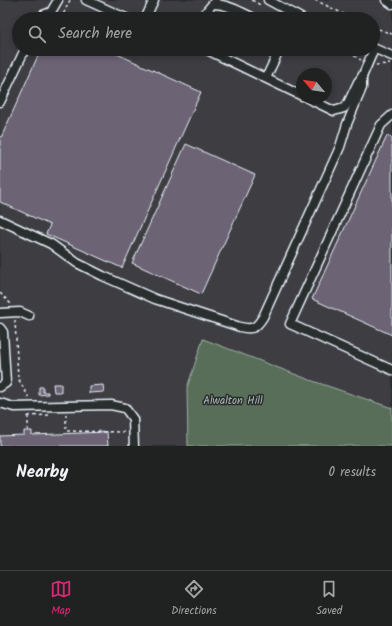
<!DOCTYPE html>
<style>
:root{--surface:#202222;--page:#282a2a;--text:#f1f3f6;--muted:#a2a4a5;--line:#3d3f40;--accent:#db2777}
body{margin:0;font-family:Kalam,sans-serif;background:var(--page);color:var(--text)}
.compass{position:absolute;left:296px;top:68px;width:36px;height:36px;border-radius:50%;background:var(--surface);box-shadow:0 2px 6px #0003;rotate:299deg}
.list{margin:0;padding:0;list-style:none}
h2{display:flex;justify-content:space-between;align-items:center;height:52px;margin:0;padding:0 16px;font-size:17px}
h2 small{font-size:13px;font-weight:400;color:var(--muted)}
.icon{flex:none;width:22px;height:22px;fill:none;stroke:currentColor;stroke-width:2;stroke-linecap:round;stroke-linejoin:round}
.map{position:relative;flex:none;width:392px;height:446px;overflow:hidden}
.search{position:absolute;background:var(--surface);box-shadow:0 2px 6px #0003;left:12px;right:12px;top:12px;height:44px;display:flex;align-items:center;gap:10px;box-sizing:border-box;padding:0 14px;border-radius:22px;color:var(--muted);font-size:15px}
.sheet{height:124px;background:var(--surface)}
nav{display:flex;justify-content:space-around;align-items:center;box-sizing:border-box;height:56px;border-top:1px solid var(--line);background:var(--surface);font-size:11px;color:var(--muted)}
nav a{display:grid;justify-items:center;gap:2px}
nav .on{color:var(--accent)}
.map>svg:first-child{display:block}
</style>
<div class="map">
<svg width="392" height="446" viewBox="0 0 392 446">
<rect width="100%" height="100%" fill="#2a2d2e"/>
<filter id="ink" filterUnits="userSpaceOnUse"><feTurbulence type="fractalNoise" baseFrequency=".025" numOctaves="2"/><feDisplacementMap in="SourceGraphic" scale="8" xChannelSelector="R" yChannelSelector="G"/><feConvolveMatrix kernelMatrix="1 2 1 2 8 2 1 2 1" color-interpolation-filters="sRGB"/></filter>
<g filter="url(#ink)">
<path fill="#3e3d43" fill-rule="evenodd" d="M 0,0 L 392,0 L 392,446 L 0,446 ZM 19,19 L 373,19 L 373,49 L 19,49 ZM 302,74 L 326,74 L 326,98 L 302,98 Z"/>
<polygon fill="#596e59" stroke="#a0b0a8" points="203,339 310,380 392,408 392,446 188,446 187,388"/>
<g fill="#6c6374" stroke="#e8f1f8">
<polygon points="41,49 106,49 201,92 122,268 46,234 50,225 0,202 0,140"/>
<polygon points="387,136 392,138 392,335 312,299"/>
<polygon points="186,144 255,175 201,294 132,263"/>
<polygon points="53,384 61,384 61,392 54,392"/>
<polygon points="103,385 104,392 89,393 89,386"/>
<polygon points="39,387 43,387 43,392 48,392 48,394 39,395"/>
<polygon points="24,431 32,431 32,435 107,432 108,446 0,446 0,436 24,435"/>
</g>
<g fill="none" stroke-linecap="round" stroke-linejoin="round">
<defs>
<g id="minor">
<polyline points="86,0 128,19"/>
<polyline points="268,0 303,19"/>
<polyline points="386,0 392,4"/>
<path d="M 213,4 C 228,4 243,13 256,19"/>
<polyline points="40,19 43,15 51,12 58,0"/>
<polyline points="145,19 154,0"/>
<polyline points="202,19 205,13 215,1"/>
<polyline points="373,48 392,56"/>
<polyline points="205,49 302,96"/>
<polyline points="266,78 275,59 279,49"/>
<polyline points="307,98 334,111 344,108 348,103 358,82 362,77 374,49"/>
<polyline points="0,102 25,49"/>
<polyline points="392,115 381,125 290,324 392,370"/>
<path d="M 0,220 L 51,244 L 77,263 L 103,276 L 155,299 L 240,327 C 253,330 256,328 263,317 L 340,147 L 347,124 L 362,88 L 362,77"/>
<polyline points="0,313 20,312 29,316"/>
<polyline points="0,328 3,332 6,383 0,387"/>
<polyline points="0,403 14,407 111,405 125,408 133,419 134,446"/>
</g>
</defs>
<use href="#minor" stroke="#e8f1f8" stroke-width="11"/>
<g stroke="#e8f1f8" stroke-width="1.5" stroke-dasharray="3 3" stroke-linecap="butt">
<polyline points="252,0 262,6"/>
<polyline points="315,0 354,19"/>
<polyline points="61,19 70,0"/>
<polyline points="373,27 392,34"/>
<polyline points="344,49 361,60"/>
<polyline points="376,65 390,64"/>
<polyline points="0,293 12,305"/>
<polyline points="15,320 18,378 28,396 28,399"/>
<polyline points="66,414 66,431 125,432"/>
<polyline points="28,416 50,415"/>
<polyline points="28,431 28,415"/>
</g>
<use href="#minor" stroke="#2a2d2e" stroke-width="8"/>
</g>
</g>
<g text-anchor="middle" stroke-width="3" stroke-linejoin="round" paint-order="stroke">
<g font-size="11" fill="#a8b6b0" stroke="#2a2d2e">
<text x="233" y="404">Alwalton Hill</text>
</g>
</g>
</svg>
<svg class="compass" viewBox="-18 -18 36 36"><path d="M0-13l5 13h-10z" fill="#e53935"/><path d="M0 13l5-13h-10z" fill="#a2a4a5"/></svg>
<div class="search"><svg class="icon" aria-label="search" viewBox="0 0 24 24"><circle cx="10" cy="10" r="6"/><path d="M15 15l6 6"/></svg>Search here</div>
</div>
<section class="sheet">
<h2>Nearby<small>0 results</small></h2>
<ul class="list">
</ul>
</section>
<nav>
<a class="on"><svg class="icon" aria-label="map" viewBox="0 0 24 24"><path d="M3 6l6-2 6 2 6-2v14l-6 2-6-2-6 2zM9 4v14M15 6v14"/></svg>Map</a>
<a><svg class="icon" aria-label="directions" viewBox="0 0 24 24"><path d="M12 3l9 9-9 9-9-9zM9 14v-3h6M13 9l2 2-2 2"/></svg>Directions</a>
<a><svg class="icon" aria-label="saved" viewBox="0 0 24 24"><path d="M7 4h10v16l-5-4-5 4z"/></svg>Saved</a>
</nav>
